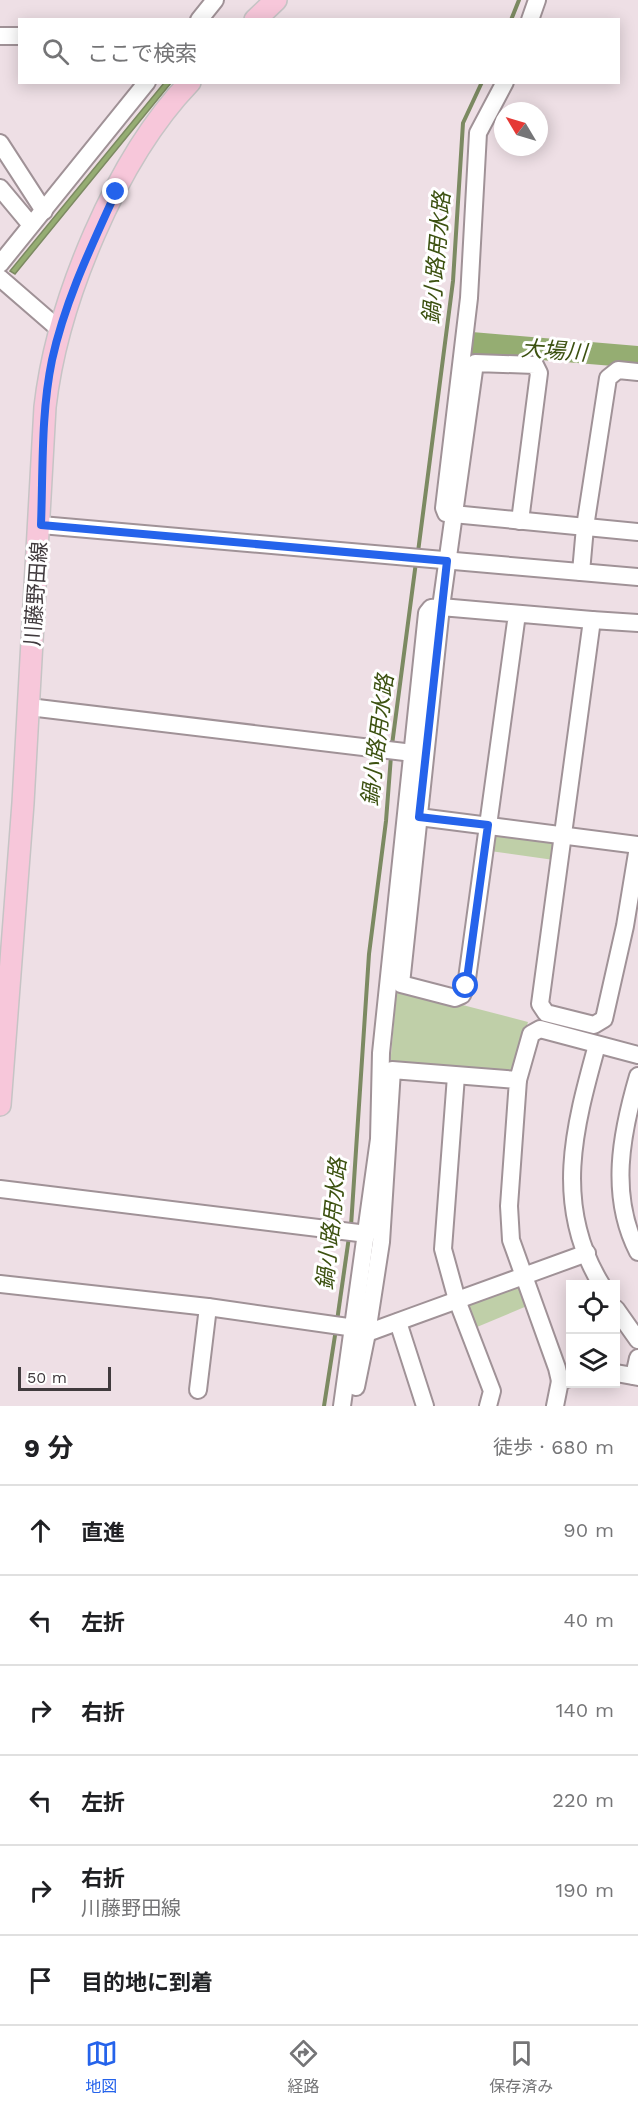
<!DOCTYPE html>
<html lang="ja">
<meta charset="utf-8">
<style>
:root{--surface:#fff;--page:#f2f2f2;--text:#202124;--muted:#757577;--line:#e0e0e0;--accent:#2563eb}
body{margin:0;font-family:"Work Sans","Noto Sans JP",sans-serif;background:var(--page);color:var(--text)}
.controls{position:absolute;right:18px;bottom:18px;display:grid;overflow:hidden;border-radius:0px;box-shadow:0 3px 15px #0003}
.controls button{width:54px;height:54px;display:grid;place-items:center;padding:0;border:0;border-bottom:2px solid var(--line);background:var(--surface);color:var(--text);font:30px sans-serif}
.compass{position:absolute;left:494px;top:102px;width:54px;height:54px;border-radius:50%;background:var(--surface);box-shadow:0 3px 15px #0003;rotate:308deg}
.scale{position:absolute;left:18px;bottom:15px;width:93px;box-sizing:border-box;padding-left:6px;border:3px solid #403a3d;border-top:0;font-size:16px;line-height:21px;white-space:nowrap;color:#403a3d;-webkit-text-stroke:4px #fff;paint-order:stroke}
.stop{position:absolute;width:18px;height:18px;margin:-14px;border:4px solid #2563eb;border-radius:50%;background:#fff}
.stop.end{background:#2563eb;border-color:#fff;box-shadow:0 2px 6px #0008}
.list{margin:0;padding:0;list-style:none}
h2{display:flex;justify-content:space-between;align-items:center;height:78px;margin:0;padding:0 24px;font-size:26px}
h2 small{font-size:20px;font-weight:400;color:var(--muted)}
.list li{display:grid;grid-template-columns:39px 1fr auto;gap:18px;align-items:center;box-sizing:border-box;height:90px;padding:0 24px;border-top:2px solid var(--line)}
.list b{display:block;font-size:22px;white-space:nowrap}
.list p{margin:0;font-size:20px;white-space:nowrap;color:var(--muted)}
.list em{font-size:20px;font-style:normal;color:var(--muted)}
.icon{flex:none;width:33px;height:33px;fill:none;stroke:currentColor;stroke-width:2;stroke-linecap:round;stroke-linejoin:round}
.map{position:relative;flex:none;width:638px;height:1406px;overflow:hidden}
.search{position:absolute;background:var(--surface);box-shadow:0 3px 15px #0003;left:18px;right:18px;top:18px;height:66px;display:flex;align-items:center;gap:15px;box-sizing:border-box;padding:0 21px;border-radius:0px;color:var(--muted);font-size:22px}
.sheet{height:618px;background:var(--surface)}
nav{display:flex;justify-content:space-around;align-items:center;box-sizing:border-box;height:84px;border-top:2px solid var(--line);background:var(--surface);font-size:16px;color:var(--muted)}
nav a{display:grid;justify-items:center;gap:3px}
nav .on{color:var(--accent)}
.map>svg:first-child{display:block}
</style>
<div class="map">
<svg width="638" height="1406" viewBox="0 0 638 1406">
<rect width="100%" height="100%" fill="#eedfe5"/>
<g fill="#bfcfa8">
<polygon points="495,833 555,841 554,860 490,851"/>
<polygon points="397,988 528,1022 513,1069 510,1073 390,1066"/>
<polygon points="517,1285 527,1306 477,1327 469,1307 470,1303"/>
</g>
<polygon fill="#95ad72" stroke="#7c8a62" stroke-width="1.5" points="164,83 171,83 15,274 10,271"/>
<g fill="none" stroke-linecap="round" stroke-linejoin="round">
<g stroke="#7c8a62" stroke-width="4">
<polyline points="511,20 519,0"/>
<polyline points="418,552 453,281 463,123 482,82"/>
<polyline points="392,745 416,562"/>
<polyline points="351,1226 369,954 386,821 391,756"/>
<polyline points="337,1321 349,1237"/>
<polyline points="324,1406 336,1329"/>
</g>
<polyline stroke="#95ad72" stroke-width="22" points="471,343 638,357"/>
<defs>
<g id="minor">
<polyline points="199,20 215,0"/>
<polyline points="530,20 537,0"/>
<polyline points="0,36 20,36"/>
<polyline points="505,82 478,133 469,298 444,508 446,513 453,514 638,532"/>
<polyline points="0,143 44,211"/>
<polyline points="0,188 31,225"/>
<polyline points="0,264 147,82"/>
<polyline points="0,278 60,330"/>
<polyline points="41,525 638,577"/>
<polyline points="581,572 585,527 608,378 618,370 638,372"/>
<polyline points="517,614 466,986 462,995 455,998 401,984 441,607 592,620"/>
<polyline points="638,623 592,620 540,1004 546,1013 594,1025 604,1019 625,926 638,847"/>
<polyline points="29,707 413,753"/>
<polyline points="419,817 638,845"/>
<path d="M 597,1045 C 574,1128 553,1205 601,1284"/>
<polyline points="456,1076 443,1249 457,1300 492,1391 488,1406"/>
<path d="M 638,1076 C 621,1134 609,1196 638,1252"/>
<polyline points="518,1080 531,1034 540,1029 638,1055"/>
<polyline points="0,1189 367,1234"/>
<polyline points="0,1284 208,1307 355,1328"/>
<polyline points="616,1309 638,1340"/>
<polyline points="398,1322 425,1406"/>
<polyline points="616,1373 638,1377"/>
<polyline points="634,1376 638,1358"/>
<path d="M 570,1378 L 560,1381 L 557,1368 L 511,1240 L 509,1206 L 518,1080 L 392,1070 L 381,1242 L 367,1333 C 440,1306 513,1280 587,1253"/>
<polyline points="356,1387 367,1333"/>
<polyline points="198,1390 208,1307"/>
<polyline points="342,1406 379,1139 381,1053 427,613 431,608 441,607 475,363 535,365 539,373 520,521"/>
<polyline points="555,1406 560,1381"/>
</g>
<g id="major">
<polyline points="255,20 276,0"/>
<path d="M 0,1105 L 23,803 L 45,407 C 57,302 116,159 190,82"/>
</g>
</defs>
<use href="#minor" stroke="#a09297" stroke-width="20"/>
<use href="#major" stroke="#c6c4c5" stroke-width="24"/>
<use href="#minor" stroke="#fff" stroke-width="16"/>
<use href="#major" stroke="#f7c7da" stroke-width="21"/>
</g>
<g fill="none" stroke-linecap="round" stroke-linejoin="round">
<path stroke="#2563eb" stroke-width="8" d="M 116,192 C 91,247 65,301 52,360 C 41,413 43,470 41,525 L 447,561 L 419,817 L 488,825 L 466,986"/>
</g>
<g text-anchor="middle" stroke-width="6" stroke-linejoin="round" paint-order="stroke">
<g font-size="21" fill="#403a3d" stroke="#fff">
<text transform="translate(36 594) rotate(-86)" y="7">川藤野田線</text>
</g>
<g font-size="22" font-style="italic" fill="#3c5110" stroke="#fff">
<text transform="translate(436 258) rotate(-85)" y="8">鍋小路用水路</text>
<text transform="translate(554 350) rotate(4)" y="8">大場川</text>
<text transform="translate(377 740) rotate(-83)" y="8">鍋小路用水路</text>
<text transform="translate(331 1224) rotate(-84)" y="8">鍋小路用水路</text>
</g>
</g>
</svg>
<div class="controls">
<button><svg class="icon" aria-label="locate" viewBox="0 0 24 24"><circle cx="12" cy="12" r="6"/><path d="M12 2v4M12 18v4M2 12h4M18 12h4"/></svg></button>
<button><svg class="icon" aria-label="layers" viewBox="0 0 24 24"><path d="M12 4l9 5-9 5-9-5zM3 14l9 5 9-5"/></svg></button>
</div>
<svg class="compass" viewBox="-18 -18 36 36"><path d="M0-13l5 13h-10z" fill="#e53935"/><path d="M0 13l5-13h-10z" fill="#757577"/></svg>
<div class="scale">50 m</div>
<div class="stop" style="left:466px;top:986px"></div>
<div class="stop end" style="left:116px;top:192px"></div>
<div class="search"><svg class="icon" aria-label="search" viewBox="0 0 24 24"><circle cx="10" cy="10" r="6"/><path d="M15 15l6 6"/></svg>ここで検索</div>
</div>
<section class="sheet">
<h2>9 分<small>徒歩 · 680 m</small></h2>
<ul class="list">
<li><svg class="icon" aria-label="ahead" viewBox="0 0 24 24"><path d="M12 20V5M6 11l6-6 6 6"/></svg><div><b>直進</b></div><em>90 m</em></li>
<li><svg class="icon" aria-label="left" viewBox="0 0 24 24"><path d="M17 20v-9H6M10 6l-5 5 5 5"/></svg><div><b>左折</b></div><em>40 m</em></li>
<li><svg class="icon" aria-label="right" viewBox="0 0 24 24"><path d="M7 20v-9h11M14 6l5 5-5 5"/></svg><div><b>右折</b></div><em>140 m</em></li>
<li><svg class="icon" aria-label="left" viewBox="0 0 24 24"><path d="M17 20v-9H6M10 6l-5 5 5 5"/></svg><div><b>左折</b></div><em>220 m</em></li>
<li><svg class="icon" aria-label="right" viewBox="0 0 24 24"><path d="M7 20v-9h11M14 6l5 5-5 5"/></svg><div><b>右折</b><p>川藤野田線</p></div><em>190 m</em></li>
<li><svg class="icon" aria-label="arrive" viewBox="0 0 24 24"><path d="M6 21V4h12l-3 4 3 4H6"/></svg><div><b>目的地に到着</b></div></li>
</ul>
</section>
<nav>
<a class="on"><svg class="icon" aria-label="map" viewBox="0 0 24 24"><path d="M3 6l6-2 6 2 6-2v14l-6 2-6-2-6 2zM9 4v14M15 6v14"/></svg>地図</a>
<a><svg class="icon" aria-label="directions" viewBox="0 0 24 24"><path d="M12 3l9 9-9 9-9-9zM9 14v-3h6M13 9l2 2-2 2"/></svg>経路</a>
<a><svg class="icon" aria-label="saved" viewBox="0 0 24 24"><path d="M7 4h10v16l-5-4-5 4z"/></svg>保存済み</a>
</nav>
